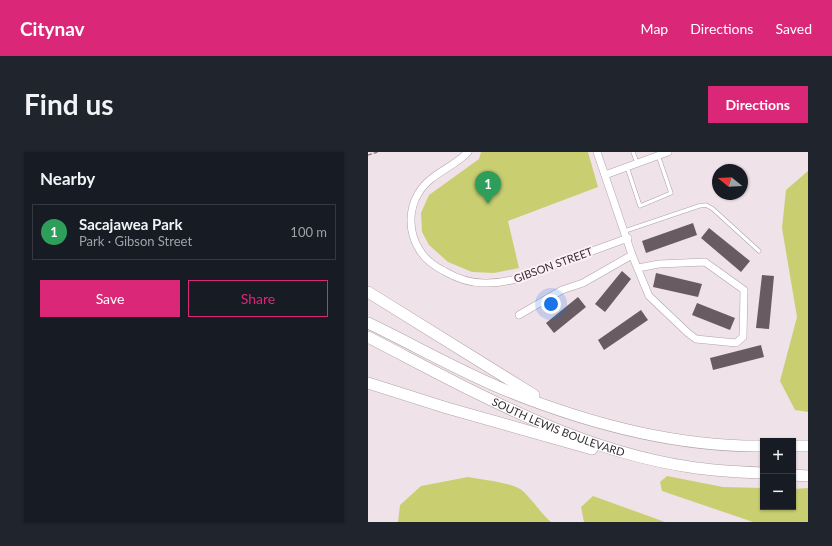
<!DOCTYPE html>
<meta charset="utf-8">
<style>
:root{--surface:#171b24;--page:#20242c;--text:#f1f3f6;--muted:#9ea1a6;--line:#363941;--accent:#db2777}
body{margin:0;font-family:Lato,sans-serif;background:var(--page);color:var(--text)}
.controls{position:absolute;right:12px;bottom:12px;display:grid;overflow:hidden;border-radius:0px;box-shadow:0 1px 3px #0004}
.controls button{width:36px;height:36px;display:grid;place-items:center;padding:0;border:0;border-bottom:1px solid var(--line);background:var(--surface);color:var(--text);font:20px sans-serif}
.compass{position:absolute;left:344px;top:12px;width:36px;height:36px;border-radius:50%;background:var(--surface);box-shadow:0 1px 3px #0004;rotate:288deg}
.you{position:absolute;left:183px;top:152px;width:14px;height:14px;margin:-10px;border:3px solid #fff;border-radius:50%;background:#1a73e8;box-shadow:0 0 0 6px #1a73e833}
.badge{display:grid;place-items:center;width:26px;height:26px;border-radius:50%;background:var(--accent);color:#fff;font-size:13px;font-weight:700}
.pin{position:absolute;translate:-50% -33px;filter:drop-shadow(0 1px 2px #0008)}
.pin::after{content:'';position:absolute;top:21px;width:14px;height:12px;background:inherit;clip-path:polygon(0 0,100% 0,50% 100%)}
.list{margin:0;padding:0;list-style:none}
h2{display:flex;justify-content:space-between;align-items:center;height:52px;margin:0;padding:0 16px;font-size:17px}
h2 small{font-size:13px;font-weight:400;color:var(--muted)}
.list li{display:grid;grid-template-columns:26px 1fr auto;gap:12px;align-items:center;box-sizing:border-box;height:56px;margin:0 8px 8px;padding:0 8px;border:1px solid var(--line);border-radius:0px}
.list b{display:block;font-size:15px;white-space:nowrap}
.list p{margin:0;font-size:13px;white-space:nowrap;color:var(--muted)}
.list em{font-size:13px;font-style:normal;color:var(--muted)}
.actions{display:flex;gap:8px;padding:12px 16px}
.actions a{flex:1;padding:9px 0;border:1px solid var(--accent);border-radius:0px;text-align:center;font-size:14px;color:var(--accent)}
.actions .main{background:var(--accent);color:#fff}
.map{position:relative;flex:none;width:440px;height:370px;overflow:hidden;border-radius:0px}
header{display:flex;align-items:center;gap:24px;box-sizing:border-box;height:56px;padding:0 20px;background:var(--accent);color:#fff}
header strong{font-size:19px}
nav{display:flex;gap:22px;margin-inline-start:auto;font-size:14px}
.intro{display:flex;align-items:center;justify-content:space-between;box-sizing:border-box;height:96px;padding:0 24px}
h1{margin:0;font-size:28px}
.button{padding:10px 18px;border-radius:0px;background:var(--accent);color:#fff;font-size:14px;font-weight:700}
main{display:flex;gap:24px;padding:0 24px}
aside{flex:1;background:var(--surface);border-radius:0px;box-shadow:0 1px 3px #0004}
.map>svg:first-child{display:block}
</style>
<header>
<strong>Citynav</strong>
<nav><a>Map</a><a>Directions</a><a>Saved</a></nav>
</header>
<div class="intro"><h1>Find us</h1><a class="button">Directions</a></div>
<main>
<aside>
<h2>Nearby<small></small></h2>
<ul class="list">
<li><span class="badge" style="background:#2e9e5b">1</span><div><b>Sacajawea Park</b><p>Park · Gibson Street</p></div><em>100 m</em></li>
</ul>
<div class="actions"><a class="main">Save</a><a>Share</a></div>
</aside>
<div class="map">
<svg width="440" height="370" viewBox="0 0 440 370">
<rect width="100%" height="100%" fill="#f0e2e9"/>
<g fill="#c9cf71">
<polygon points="113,0 220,0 230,35 140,69 151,116 126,121 104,120 80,110 61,93 54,80 53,61 61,43 111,7"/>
<polygon points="440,19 440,260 427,258 412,229 429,165 414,76 418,38"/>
<polygon points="299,324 355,335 395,336 395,355 425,355 425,337 440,336 440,370 385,370 294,339 292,330"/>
<path d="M 100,325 C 114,328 146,330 156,340 C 166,350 173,361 183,370 L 30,370 L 32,353 L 53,334 Z"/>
<polygon points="225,344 297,370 216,370 213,355"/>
</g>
<g fill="#685b61">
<polygon points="325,71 329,83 278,101 274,89"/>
<polygon points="341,76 382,109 373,120 333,86"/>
<polygon points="254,119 263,127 237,160 227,152"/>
<polygon points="288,121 334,132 330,145 285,135"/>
<polygon points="394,123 406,124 401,177 388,176"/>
<polygon points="210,145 218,155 186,181 178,171"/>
<polygon points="329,151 367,166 362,178 324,163"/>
<polygon points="273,158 280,168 236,198 230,188"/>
<polygon points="393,193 396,205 345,218 342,206"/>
</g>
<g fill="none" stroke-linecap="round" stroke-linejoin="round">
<defs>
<g id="lane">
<polyline points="265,0 269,11"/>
<polyline points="259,15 272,54 303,41 290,3"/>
<polyline points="257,79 331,54 338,53 345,57 391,99"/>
</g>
<g id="street">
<path d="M 100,0 C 85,16 61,22 50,42 C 40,59 41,81 51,97 C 56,106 66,114 76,119 C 88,126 101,131 116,131 C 141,132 163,122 186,113 C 210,104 235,95 260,86"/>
<polyline points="229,0 264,103 281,144 320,181 328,187 368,191 375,185 376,138 337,110 291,112 270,116"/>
<polyline points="237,23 300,0"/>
<polyline points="151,163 194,138 215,131 264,103"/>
</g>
<g id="primary">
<polyline points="0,140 166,243"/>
<path d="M 0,171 C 46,193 95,221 142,240 C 222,272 308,295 395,294"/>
<path id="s1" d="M 0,185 C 103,238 206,298 322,315 C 346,319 371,320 395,321"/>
<polyline points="0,231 79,256 224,297"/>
<polyline points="425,294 440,294"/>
<polyline points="425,323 440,324"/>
</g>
</defs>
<use href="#lane" stroke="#b0a2a9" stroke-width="4.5"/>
<use href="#street" stroke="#b0a2a9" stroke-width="8"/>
<use href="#primary" stroke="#b0a2a9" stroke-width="12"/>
<polyline stroke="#8b8286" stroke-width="1.5" stroke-dasharray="4 2" stroke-linecap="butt" points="0,3 10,0"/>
<use href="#lane" stroke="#fff" stroke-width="3.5"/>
<use href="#street" stroke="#fff" stroke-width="7"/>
<use href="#primary" stroke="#fff" stroke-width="11"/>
</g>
<g text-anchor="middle" stroke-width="4" stroke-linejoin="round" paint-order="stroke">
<g font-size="11" fill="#322d2f" stroke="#feeff6">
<text transform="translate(185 113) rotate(-20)" y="4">GIBSON STREET</text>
<text dy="4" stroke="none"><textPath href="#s1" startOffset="211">SOUTH LEWIS BOULEVARD</textPath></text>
</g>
</g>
</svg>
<div class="controls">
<button>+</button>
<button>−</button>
</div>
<svg class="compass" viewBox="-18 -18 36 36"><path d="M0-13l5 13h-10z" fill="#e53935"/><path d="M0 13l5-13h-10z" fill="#9ea1a6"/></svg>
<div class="you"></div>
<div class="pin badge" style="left:120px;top:52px;background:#2e9e5b">1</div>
</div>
</main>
